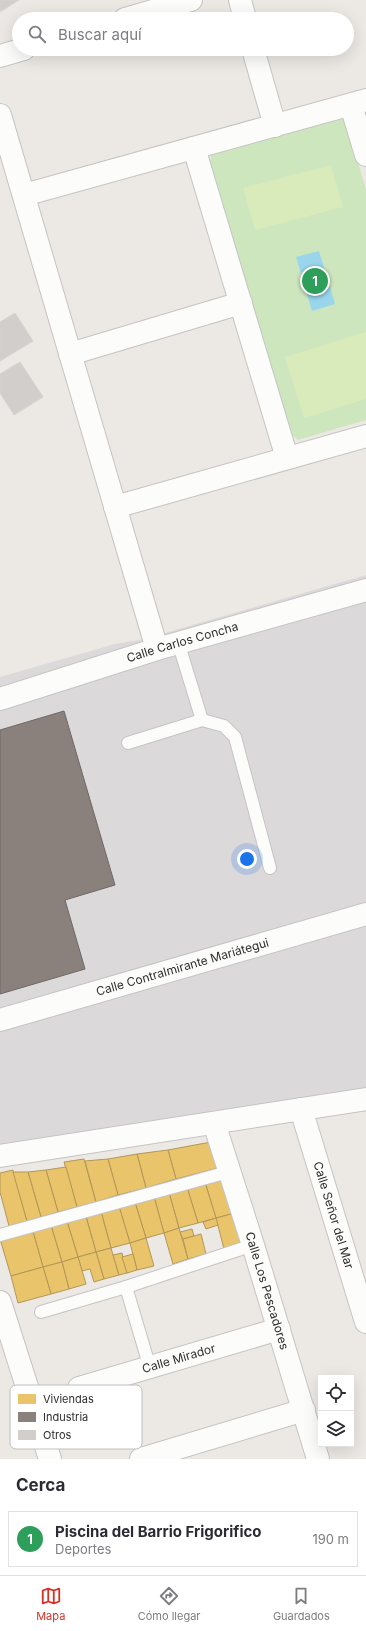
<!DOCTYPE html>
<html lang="es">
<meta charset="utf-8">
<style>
:root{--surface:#fff;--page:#f2f2f3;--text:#2b2b33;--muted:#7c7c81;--line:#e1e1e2;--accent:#d93025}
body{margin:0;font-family:Inter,sans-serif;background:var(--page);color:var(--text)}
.controls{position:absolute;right:12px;bottom:12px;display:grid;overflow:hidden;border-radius:0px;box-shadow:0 4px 16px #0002}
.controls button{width:36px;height:36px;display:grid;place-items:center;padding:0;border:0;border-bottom:1px solid var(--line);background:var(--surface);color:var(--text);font:20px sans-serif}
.you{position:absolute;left:247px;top:859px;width:14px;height:14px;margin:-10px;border:3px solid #fff;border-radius:50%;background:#1a73e8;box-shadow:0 0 0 6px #1a73e833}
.badge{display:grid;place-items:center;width:26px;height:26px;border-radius:50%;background:var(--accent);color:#fff;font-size:13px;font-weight:700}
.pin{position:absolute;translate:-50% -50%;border:2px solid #fff;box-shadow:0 1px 4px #0006}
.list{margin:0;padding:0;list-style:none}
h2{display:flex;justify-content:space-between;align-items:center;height:52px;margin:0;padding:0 16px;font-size:17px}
h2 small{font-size:13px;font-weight:400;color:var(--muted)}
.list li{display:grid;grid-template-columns:26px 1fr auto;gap:12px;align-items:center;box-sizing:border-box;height:56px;margin:0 8px 8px;padding:0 8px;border:1px solid var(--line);border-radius:0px}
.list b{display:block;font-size:15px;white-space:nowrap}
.list p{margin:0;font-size:13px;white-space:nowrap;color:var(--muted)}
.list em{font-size:13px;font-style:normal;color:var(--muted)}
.icon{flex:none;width:22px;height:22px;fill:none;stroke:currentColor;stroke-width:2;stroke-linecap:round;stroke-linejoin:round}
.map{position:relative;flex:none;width:366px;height:1459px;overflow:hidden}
.search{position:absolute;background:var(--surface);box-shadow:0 4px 16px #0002;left:12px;right:12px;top:12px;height:44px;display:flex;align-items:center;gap:10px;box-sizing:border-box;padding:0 14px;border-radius:22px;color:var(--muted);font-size:15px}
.sheet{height:116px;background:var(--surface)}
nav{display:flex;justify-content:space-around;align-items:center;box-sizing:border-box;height:56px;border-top:1px solid var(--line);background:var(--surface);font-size:11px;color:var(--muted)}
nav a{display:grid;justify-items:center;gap:2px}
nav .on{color:var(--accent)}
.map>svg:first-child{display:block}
</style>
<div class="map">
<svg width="366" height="1459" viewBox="0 0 366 1459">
<rect width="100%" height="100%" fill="#ece8e4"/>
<polygon fill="#dcd9db" points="366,575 366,1111 0,1167 0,677 115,644 144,639"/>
<polygon fill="#cee6be" points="344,117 366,189 366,420 298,440 286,429 210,164 211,153"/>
<g fill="#d9eabb">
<polygon points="331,165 343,207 255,230 243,188"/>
<polygon points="366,332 366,399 304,418 285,357"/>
</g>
<polygon fill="#99d6ec" points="319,251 335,304 312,311 296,257"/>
<g fill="#e9c46a" stroke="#b19758">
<polygon points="211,1142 218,1168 176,1179 168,1150"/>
<polygon points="168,1150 176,1179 146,1188 137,1154"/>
<polygon points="137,1154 146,1188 118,1195 108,1159"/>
<polygon points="84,1159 96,1202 77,1207 64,1162"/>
<polygon points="108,1159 118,1195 96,1202 85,1161"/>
<polygon points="66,1167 77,1207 58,1212 46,1170"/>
<polygon points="13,1170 27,1221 9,1226 0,1192 0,1173"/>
<polygon points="46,1170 58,1212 41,1217 28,1172"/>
<polygon points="13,1172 28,1172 41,1217 27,1221"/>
<polygon points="223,1173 235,1213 216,1218 204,1179"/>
<polygon points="204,1179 216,1218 198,1223 186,1184"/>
<polygon points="186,1184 198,1223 179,1228 168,1189"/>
<polygon points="168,1189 179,1228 164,1233 153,1193"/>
<polygon points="153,1193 164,1233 146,1238 134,1199"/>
<polygon points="134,1199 146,1238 130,1243 118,1203"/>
<polygon points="118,1203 130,1243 111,1248 100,1208"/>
<polygon points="100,1208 111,1248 96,1252 85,1213"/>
<polygon points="85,1213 96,1252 78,1257 66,1218"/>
<polygon points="235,1213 244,1244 224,1249 216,1218"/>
<polygon points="66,1218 78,1257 62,1262 50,1222"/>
<polygon points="216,1218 218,1225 206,1229 203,1222"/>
<polygon points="50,1222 62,1262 43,1267 32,1228"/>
<polygon points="32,1228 43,1267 11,1276 0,1239"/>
<polygon points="179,1228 188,1259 173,1264 164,1233"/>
<polygon points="192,1229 194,1236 183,1239 180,1232"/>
<polygon points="201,1234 206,1254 188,1259 183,1239"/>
<polygon points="146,1238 154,1266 137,1270 130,1243"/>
<polygon points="111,1248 119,1275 104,1279 96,1252"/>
<polygon points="96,1252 104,1279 94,1282 90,1269 82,1271 78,1257"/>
<polygon points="122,1253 127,1273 119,1275 113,1255"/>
<polygon points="133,1254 137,1270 127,1273 122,1257"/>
<polygon points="78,1257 86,1284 69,1289 62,1262"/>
<polygon points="62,1262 69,1289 51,1294 43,1267"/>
<polygon points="43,1267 51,1294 18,1303 11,1276"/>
</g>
<polygon fill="#8a817c" stroke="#6e6865" points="64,711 115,885 65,900 85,969 0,994 0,730"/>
<g fill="#d1cecb" stroke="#d7d4d0">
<polygon points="0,0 19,0 0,12"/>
<polygon points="15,313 33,341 0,361 0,322"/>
<polygon points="20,362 43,397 14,415 0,393 0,374"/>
</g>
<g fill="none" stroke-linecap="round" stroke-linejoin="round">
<defs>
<g id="lane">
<polyline points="178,642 202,720 224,726 235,737 270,868"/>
<polyline points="128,743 202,720"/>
<polyline points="0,1235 228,1172"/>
<polyline points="126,1287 150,1368"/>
<polyline points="41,1312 126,1287 253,1245"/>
</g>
<g id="street">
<polyline points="240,0 245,19"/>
<polyline points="125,19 191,0"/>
<polyline points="253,49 275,126"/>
<polyline points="0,56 24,49"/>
<polyline points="351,105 366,155"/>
<polyline points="0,115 157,649"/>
<polyline points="194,148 287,458"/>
<polyline points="24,195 366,100"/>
<polyline points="70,354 241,303"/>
<polyline points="115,507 366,436"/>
<path id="s1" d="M 0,699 L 157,649 L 366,590"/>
<path id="s2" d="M 0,1020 L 366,914"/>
<path id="s3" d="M 301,1109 L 366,1322"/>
<path id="s4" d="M 214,1123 L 253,1245 L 318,1459"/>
<polyline points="0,1156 366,1099"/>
<polyline points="0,1302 50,1459"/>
<path id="s5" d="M 79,1388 L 279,1329"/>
<polyline points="141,1459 304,1410"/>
</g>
</defs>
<use href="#lane" stroke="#c5c4c5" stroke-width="14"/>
<use href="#street" stroke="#c5c4c5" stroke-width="24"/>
<use href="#lane" stroke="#fcfcfb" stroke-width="12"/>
<use href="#street" stroke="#fcfcfb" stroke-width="22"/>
</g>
<g text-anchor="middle" stroke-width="4" stroke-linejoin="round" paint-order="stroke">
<g font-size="12" fill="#2e2e2e" stroke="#fff">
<text dy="4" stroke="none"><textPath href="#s1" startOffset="191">Calle Carlos Concha</textPath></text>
<text dy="4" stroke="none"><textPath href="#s2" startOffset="190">Calle Contralmirante Mariátegui</textPath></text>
<text dy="4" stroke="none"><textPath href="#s3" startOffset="111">Calle Señor del Mar</textPath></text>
<text dy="4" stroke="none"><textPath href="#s4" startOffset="176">Calle Los Pescadores</textPath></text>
<text dy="4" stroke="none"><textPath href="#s5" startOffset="104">Calle Mirador</textPath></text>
</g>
</g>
<rect x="10" y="1385" width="132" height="64" rx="6" fill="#fff" stroke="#c0c0c0" stroke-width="1"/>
<rect x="18" y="1394" width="18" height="10" fill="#e9c46a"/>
<rect x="18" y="1412" width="18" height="10" fill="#8a817c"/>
<rect x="18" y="1430" width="18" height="10" fill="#d1cecb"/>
<g font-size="11" fill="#2e2e2e">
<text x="43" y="1403">Viviendas</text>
<text x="43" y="1421">Industria</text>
<text x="43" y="1439">Otros</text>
</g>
</svg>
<div class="controls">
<button><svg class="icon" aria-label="locate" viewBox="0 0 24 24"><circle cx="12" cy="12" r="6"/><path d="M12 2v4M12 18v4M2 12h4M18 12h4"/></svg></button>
<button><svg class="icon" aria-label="layers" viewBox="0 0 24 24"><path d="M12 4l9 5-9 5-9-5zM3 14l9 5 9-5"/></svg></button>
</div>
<div class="you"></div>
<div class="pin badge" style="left:315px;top:281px;background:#2e9e5b">1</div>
<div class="search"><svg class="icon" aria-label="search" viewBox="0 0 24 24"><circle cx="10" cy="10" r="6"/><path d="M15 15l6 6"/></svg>Buscar aquí</div>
</div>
<section class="sheet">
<h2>Cerca<small></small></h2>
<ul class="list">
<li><span class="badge" style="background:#2e9e5b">1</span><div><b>Piscina del Barrio Frigorifico</b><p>Deportes</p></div><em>190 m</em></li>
</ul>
</section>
<nav>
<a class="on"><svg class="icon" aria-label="map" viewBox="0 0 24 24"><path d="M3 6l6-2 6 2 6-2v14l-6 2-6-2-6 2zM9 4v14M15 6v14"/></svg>Mapa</a>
<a><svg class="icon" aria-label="directions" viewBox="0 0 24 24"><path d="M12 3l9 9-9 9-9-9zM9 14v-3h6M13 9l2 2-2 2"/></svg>Cómo llegar</a>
<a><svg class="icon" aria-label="saved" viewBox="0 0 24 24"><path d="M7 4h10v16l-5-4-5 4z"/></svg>Guardados</a>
</nav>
